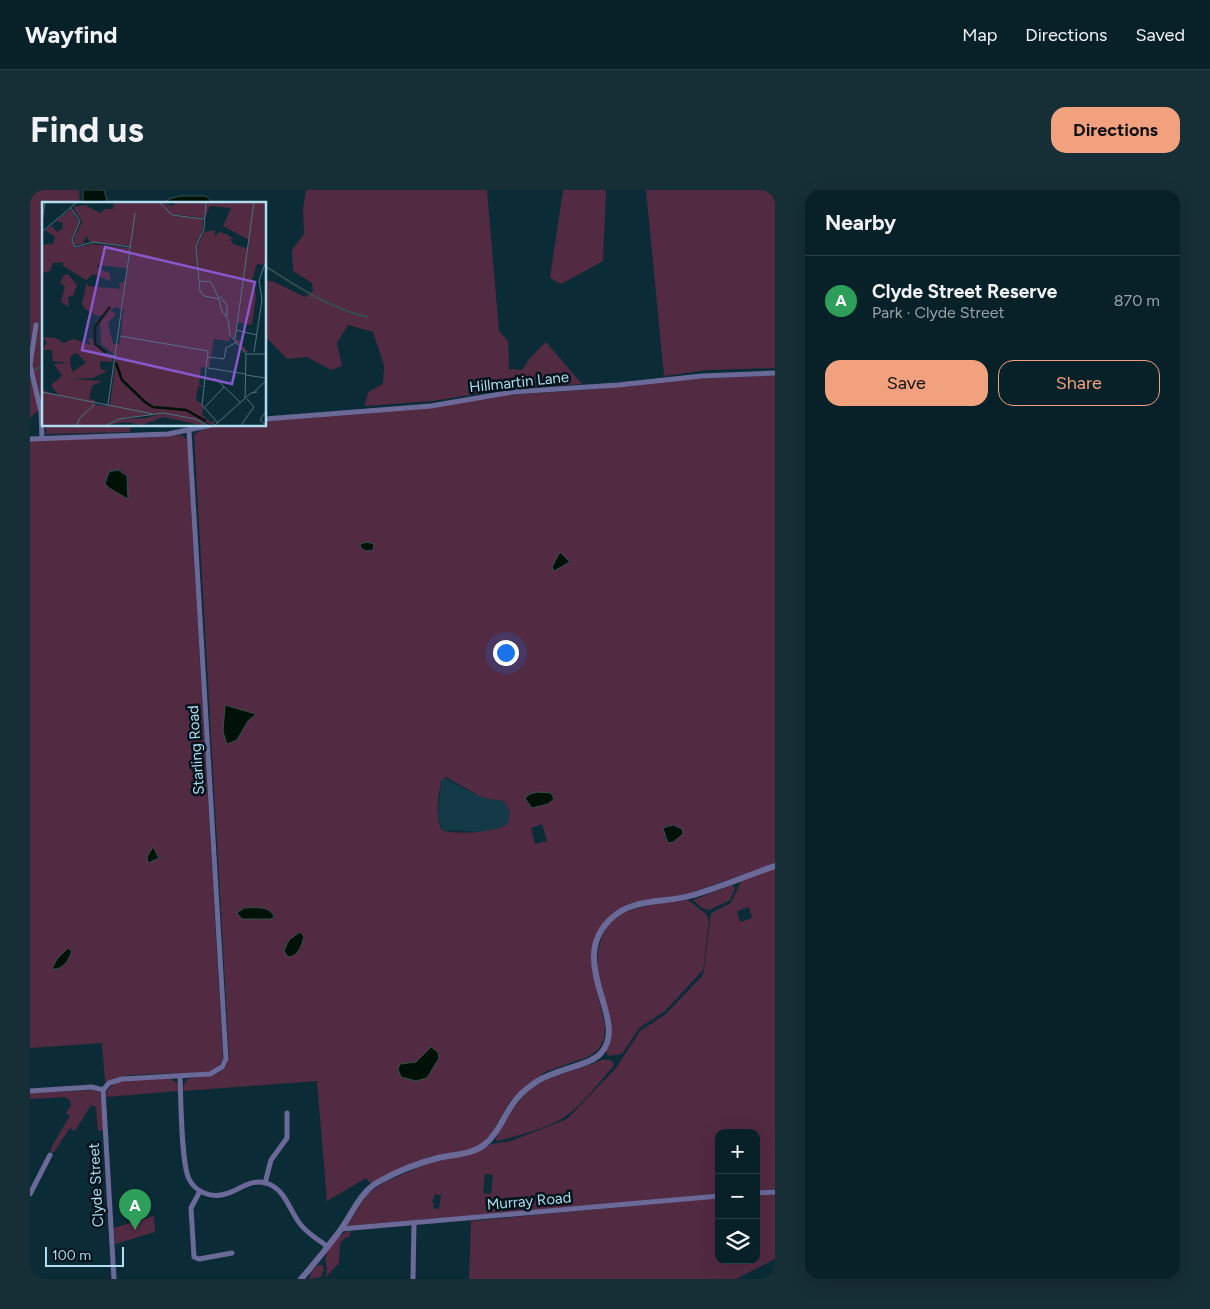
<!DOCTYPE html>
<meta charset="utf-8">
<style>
:root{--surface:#082129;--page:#162e35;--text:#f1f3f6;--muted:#98a3a8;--line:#293e46;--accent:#f1a17d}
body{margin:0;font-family:Figtree,sans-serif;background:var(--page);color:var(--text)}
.controls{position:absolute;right:15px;bottom:15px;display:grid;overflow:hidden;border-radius:10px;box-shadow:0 5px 20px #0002}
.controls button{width:45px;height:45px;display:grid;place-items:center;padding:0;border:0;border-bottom:1px solid var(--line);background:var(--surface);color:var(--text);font:25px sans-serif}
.scale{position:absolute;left:15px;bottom:12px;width:79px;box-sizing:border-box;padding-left:5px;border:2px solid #b0ddef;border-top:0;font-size:14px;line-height:18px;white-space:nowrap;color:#b0ddef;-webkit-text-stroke:4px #01131b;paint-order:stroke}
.you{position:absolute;left:475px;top:462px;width:18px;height:18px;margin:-12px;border:4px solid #fff;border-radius:50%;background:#1a73e8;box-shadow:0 0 0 8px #1a73e833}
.badge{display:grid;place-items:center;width:32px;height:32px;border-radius:50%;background:var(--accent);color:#fff;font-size:16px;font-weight:700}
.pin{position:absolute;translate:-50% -41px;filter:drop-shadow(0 1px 2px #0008)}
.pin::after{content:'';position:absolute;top:26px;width:18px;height:15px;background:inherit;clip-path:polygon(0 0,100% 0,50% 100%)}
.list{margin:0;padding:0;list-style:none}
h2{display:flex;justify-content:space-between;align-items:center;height:65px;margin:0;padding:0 20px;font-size:21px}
h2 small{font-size:16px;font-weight:400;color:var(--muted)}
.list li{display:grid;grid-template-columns:32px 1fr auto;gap:15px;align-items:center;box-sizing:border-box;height:90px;padding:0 20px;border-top:1px solid var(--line)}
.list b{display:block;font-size:19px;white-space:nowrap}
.list p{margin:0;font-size:16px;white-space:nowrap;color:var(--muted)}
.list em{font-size:16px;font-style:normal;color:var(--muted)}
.actions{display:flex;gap:10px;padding:15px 20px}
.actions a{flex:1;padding:11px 0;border:1px solid var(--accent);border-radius:15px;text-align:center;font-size:18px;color:var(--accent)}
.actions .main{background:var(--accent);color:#111}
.icon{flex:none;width:28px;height:28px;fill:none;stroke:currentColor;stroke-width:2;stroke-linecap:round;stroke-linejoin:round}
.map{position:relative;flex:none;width:745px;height:1089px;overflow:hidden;border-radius:15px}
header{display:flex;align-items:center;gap:30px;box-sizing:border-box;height:70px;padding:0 25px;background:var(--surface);border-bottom:1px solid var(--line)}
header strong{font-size:24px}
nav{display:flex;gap:28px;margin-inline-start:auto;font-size:18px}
.intro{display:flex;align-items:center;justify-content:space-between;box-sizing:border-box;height:120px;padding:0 30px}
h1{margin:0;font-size:35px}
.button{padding:12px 22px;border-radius:15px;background:var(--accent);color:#111;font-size:18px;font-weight:700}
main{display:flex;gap:30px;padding:0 30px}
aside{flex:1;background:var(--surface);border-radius:15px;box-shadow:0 5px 20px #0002}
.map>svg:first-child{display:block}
</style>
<header>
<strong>Wayfind</strong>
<nav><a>Map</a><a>Directions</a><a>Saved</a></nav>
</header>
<div class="intro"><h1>Find us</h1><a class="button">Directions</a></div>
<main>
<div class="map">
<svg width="745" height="1089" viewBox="0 0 745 1089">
<rect width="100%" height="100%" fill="#0b2c37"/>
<polygon fill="#153a47" points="414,588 453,608 474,611 480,622 478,633 469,639 454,642 412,640 408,627 411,590"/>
<g fill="#522a42" fill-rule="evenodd">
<polygon points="0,0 49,0 50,14 14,14 14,214 11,216 2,178 4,134 0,156"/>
<polygon points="276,0 457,0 469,141 478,151 479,179 492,180 499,169 516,152 552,194 476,199 403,211 335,216 338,202 353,194 354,175 343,142 318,135 307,153 312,176 301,180 277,167 257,169 235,146 235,90 244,92 275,107 283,101 282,93 263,81 262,60 274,44 273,18"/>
<polygon points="533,0 576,0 573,71 531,94 520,88"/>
<polygon points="616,0 745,0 745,178 678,180 634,186"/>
<path d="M 745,185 L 745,673 L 657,704 L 600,713 L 582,723 L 568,741 L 561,763 L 562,781 L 575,835 L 574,849 L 568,860 L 558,867 L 515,882 L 494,897 L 480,911 L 461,944 L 452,953 L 441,959 L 398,967 L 341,994 L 336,988 L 297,1011 L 287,891 L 153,901 L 154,894 L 157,889 C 175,885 198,889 199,864 L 164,245 C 178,231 216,235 235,235 L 235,231 L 333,223 L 477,205 L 556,200 L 645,190 ZM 416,587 L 453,608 L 474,611 L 480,622 L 478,633 C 469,643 424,645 412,640 C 404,628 409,604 411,590 ZM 518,602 L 523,605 L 511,615 L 502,618 L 496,611 ZM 512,634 L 517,651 L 505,654 L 501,638 ZM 643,635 L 654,642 L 641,653 L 635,649 L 635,636 ZM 216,717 C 227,719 240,715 244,727 L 242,729 L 212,729 L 207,723 ZM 269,743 L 274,747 C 271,758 267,761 258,767 L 255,763 L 256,753 Z"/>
<polygon points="0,187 9,219 0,228"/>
<polygon points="16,235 101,235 100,242 16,244"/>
<path d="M 152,245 L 157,250 L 193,869 L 187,878 L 178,882 L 99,885 L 75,892 L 72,853 L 0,858 L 0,251 ZM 83,280 L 90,280 L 97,286 L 98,309 L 89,304 L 75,291 L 79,282 Z"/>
<path d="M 745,679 L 745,999 L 726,1001 L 726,943 L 689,943 L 689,1004 L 317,1036 L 337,1004 L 355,992 L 399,973 L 450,961 L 461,954 L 481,951 L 537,929 L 586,878 L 610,841 L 636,824 L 673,785 L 681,723 L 701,713 L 711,691 ZM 719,717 L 722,728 L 710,732 L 707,721 ZM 455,984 L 463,985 L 461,1004 L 453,1003 ZM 405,1004 L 411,1005 L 409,1019 L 403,1018 L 404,1013 L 402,1012 Z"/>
<polygon points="702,695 705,698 700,710 679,720 672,718 663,710"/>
<path d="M 658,710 L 675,723 L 679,730 L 673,780 L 635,821 L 609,838 L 592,864 L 578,866 L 576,861 L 580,851 C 573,811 547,738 601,720 C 619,714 640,712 658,710 Z"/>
<path d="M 571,870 L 581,870 L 584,874 L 583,877 C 567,894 553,915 533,928 C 520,937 482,948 466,951 C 467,942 474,934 478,927 C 504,883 531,888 571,870 Z"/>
<path d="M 141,889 L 147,893 L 148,901 L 76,907 C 76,884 124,889 141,889 Z"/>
<polygon points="63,900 70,903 74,940 68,941 66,917 61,915 45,941 40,938 24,962 21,963 21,958 40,926 36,923 41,915 40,910 35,907 0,909 0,903"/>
<polygon points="745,1004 745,1069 706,1089 439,1089 441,1031 689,1008 689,1070 726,1070 726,1005"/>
<polygon points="124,1026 125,1042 85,1054 84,1038"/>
<path d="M 320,1041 L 320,1047 L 316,1047 L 310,1053 L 309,1073 L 294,1089 C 300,1080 294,1075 296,1066 C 299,1056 310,1042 320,1041 Z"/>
<polygon points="288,1075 292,1075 294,1079 291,1087 279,1089 282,1081"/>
</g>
<g fill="#001208" stroke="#354f4d">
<polygon points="53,0 74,0 78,14 53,14"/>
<polygon points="150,6 176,6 181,11 178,14 134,14 139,9"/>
<polygon points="88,280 97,286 98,309 79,298 75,294 79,282"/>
<polygon points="337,352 344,354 343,360 336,361 331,358 330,354"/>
<polygon points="530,362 540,372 524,381 522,377"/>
<polygon points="195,515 226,524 218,531 207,550 197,554 193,542"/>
<polygon points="508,602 521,603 524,609 518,614 502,618 495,608 500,604"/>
<polygon points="643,635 652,639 653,644 643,652 638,653 633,638"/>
<polygon points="123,657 129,668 118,673 117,667"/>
<path d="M 214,718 C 224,718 240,715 244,727 L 241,729 L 212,729 L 207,723 Z"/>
<path d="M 270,742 L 274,746 C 272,755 268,767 258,767 L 254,761 L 259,750 Z"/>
<path d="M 38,758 L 42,761 C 38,771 33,780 22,779 L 27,769 Z"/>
<polygon points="401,857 408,862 409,868 397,888 386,891 371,887 368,879 370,874 386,872"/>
</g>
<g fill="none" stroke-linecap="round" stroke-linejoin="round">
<g stroke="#354f4d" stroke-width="2">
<path d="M 235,76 C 268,97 299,118 337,127"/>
<polyline points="5,180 14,175"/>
</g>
<g stroke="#6a6998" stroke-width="5">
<polyline points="6,135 0,175 11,222 12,248"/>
<polyline points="235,229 401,216 482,202 588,195 672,186 745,183"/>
<polyline points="0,249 138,244 182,235"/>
<path d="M 150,887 C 151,908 151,973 159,989 C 166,1003 182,1008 195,1004 C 210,1000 222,987 239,994 C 256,1001 260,1022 271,1035 C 278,1044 289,1050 298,1057"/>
<polyline points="73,900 79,893 92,889 180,884 192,877 196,869 159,241"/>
<polyline points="73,900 84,1089"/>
<polyline points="0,901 62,897 73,900"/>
<polyline points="235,993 241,970 257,948 257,923"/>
<polyline points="170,1001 161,1018 164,1067 169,1069 202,1063"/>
<polyline points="726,1003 745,1002"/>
<polyline points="0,1004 20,965"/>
<polyline points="311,1039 689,1006"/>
<polyline points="383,1089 384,1033"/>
</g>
<path stroke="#6a6998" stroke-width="6" d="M 271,1089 C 284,1074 297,1058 309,1042 C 322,1025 329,1003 348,992 C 366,982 388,973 408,968 C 423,964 441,965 454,955 C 467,945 473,928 482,915 C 488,905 497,898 506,892 C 524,879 560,876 571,863 C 601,831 532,769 584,726 C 605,708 638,713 663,705 C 691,697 718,685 745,676"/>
</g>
<g text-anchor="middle" stroke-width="5" stroke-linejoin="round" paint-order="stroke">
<g font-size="15" fill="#b0ddef" stroke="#01131b">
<text transform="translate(489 192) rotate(-6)" y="5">Hillmartin Lane</text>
<text transform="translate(166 560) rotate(-94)" y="5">Starling Road</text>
<text transform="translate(66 995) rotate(-93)" y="5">Clyde Street</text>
<text transform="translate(499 1011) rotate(-5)" y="5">Murray Road</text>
</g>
</g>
<g transform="translate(12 12)">
<rect width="224" height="224" fill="#0b2c37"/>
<path d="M 72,0 L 117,0 L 130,13 L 161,17 L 161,26 L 154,46 L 158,83 L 155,46 L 162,30 L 173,28 L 173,35 L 177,30 L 184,32 L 192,37 L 188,37 L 191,42 L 206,47 L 207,38 L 181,24 L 189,6 L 168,4 L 163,16 L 129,12 L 118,0 L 132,4 L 132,0 L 224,0 L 224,63 L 215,62 L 210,78 L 214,93 L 210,123 L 195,120 L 193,136 L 197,139 L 206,150 L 203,151 L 188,132 L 188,139 L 172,137 L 167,166 L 159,165 L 157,182 L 162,185 L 156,184 L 154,198 L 160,202 L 163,191 L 160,204 L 167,211 L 161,206 L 160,212 L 168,220 L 174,219 L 171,222 L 157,219 L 164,223 L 158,223 L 121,215 L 100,223 L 83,220 L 66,223 L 77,217 L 105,216 L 121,211 L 77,217 L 64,223 L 0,223 L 0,188 L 26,197 L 16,193 L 9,183 L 20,174 L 12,162 L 25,161 L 11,159 L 10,148 L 0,148 L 5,141 L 1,135 L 14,136 L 21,141 L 32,137 L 49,143 L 46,137 L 49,136 L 57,146 L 69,153 L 71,160 L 58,159 L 59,167 L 65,169 L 51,176 L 30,177 L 60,179 L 50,184 L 47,197 L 53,198 L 52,203 L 68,204 L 74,154 L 59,142 L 58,121 L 62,112 L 56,114 L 43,107 L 40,102 L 45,80 L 46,84 L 79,87 L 77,82 L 84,78 L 82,94 L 89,44 L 48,40 L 44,34 L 41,42 L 32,43 L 32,36 L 40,20 L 31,5 L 43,3 L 58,11 L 63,7 L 71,7 ZM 82,94 L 79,134 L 77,142 L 71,142 L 66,121 L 74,112 L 68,108 L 75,105 L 80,109 ZM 35,151 L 44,161 L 30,170 L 28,158 L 30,153 ZM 29,7 L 37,20 L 30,36 L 33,46 L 50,42 L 88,46 L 85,66 L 55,63 L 58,68 L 68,71 L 68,79 L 51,72 L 44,78 L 21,64 L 21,60 L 11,61 L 8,69 L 0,71 L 0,43 L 11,42 L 13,35 L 3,28 L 10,24 L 15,30 L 20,27 L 21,21 L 14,19 ZM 26,72 L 35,83 L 31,94 L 26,95 L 27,105 L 19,100 L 23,84 L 18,81 L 22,73 Z" fill="#522a42" fill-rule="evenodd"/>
<path fill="none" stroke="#001208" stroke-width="2.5" d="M 64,151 L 53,142 L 53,125 L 68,105M 74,161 L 80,178 L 103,200 L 111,205 L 144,208 L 164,219"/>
<path fill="none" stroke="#4d7381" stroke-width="1" d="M 117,0 L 130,13 L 162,17M 164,0 L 162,27 L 154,45 L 158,89 L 162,94 L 177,97 L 179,107 L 186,117 L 188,133 L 204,152M 29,6 L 38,19 L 30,38 L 33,45 L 51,40 L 89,45M 0,20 L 3,0M 0,30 L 35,0M 158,79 L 169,80 L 177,97M 178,94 L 185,104 L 185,114M 194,128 L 215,133M 78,134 L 166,149 L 160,203 L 176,221M 193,137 L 212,0M 212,150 L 220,98 L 217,78 L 224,59M 58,151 L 74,154M 166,155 L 182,157 L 184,146 L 195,140M 166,166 L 204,172M 204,173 L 224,176M 173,176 L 199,201M 0,190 L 111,212M 212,190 L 224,179M 203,196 L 204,152 L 224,152M 66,203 L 93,11M 163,205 L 182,185M 35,223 L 37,217 L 53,202M 65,223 L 77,217 L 122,211 L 153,217 L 165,223M 173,223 L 209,191 L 215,190M 199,223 L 212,205 L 205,197M 224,223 L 218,218 L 224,209"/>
<path fill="#8858cb" fill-opacity="0.15" stroke="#8858cb" stroke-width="2.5" d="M 63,45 L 213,80 L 190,182 L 40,148 Z"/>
<rect width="224" height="224" fill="none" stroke="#b0ddef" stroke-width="2.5"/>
</g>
</svg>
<div class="controls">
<button>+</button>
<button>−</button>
<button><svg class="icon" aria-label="layers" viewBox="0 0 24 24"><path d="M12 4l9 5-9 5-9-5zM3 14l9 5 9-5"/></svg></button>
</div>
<div class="scale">100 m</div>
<div class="you"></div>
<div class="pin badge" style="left:105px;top:1040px;background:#2e9e5b">A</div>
</div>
<aside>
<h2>Nearby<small></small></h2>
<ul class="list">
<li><span class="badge" style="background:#2e9e5b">A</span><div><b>Clyde Street Reserve</b><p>Park · Clyde Street</p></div><em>870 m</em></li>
</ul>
<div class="actions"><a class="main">Save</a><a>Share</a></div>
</aside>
</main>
